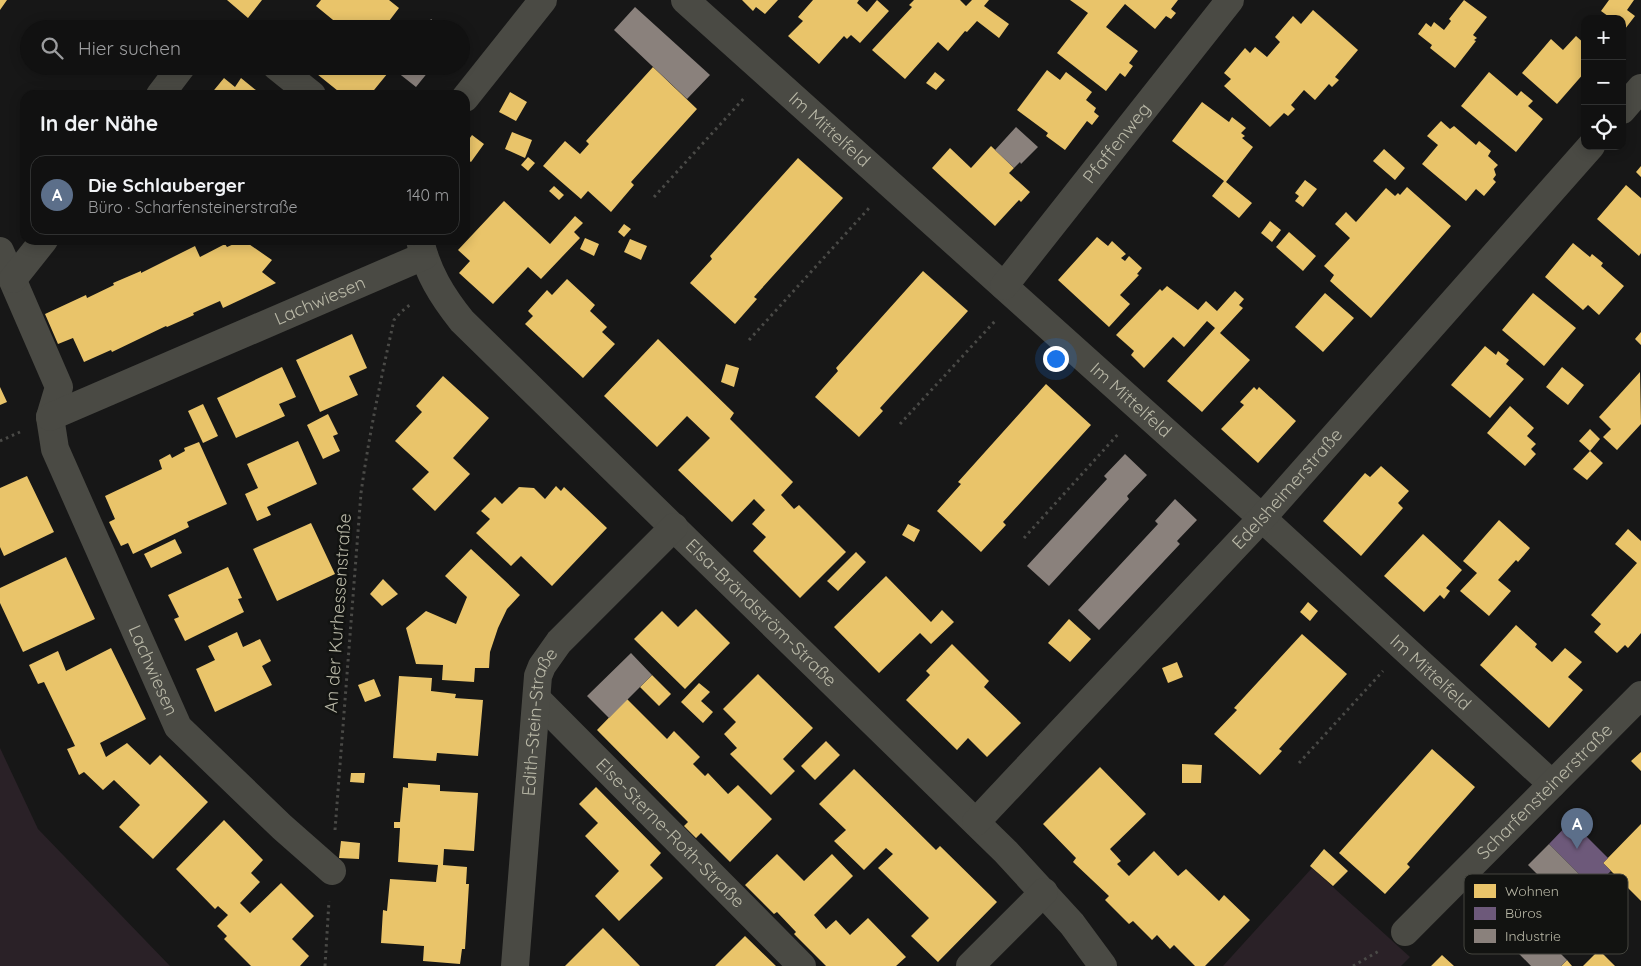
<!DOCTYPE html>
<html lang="de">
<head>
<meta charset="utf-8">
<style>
	body { margin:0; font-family:Quicksand,sans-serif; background:#1a1a1a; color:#f1f3f6 }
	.controls { position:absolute; right:15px; top:15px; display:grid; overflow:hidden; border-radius:10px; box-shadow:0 2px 12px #0003 }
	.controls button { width:45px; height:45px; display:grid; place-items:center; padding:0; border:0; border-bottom:1px solid #303131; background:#111; color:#f1f3f6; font:25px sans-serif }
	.you { position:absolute; left:1055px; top:358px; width:18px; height:18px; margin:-12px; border:4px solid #fff; border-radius:50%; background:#1a73e8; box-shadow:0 0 0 8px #1a73e833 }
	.badge { display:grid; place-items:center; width:32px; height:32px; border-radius:50%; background:#db2777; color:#fff; font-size:16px; font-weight:700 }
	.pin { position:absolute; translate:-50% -41px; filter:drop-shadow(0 1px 2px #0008) }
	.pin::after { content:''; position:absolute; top:26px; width:18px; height:15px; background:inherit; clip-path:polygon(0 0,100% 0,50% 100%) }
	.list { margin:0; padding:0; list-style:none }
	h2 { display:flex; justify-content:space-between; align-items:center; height:65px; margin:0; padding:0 20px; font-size:21px }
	h2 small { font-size:16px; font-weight:400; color:#9c9d9f }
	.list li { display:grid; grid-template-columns:32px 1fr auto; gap:15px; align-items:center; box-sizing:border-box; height:80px; margin:0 10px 10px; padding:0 10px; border:1px solid #303131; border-radius:15px }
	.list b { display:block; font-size:19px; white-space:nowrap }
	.list p { margin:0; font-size:16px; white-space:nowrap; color:#9c9d9f }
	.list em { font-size:16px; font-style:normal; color:#9c9d9f }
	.icon { flex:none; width:28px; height:28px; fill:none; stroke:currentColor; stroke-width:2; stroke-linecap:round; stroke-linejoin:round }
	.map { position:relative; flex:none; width:1641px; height:966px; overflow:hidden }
	.search { position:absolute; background:#111; box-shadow:0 2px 12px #0003; left:20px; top:20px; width:450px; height:55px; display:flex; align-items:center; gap:12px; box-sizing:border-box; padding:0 18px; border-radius:28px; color:#9c9d9f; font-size:19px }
	.panel { position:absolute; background:#111; box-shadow:0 2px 12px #0003; left:20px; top:90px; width:450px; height:155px; border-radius:15px }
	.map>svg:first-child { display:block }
</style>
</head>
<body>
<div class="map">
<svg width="1641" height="966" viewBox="0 0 1641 966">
	<rect width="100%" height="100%" fill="#171717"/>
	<!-- green -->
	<path fill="#2a2127" d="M0,748L38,829L170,966H0Z
		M1312,868L1410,957L1401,966H1223Z"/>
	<!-- homes -->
	<path fill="#e9c46a" d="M0,0H7L0,10Z
		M227,0H262L248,18Z
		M321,0H389L399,8L383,29H344L316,6Z
		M742,0H778L765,14L756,7L753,11Z
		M813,0H859L857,3L867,12L877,0L889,11L860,43L851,35L847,39L844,36L819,64L788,36L803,21L798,17Z
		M914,0H960L966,6L972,0H989L984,6L1009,24L999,38L977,21L967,32L965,31L948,51L938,42L905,79L872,50L912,7L909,5Z
		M1070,0H1178L1171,9L1176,13L1171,19L1166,16L1155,29L1125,4L1106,27L1138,51L1129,63L1133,66L1125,77L1120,73L1106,91L1057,53L1088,13Z
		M1464,0L1487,17L1473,35L1477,38L1474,40L1476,41L1455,68L1430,48L1432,45L1418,34L1426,23L1431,27L1434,22L1444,30L1451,21L1449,19Z
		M1609,0H1634L1627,10L1635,16L1625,29L1622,27V19H1612L1601,11Z
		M1313,10L1358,50L1335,77L1339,80L1332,87L1329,84L1315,100L1304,90L1291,105L1295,109L1288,116L1284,113L1270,127L1224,86L1231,79L1224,73L1245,48L1250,53L1255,47L1267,57L1280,42L1275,37L1293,16L1301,24Z
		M1576,36L1585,44V72L1557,104L1522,73L1551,39L1563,50Z
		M315,66H390L392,68L370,95H343L312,70Z
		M653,67L697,109L631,182L634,185L611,212L588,191L581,199L543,166L565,141L580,154L589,144L586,141Z
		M1047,70L1060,80L1066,72L1092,92L1086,100L1096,108L1094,112L1099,116L1092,125L1087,121L1065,150L1046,136L1048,133L1017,110Z
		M935,72L945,80L936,90L926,83Z
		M1489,72L1517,96L1521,91L1533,101L1528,106L1543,119L1516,152L1461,106Z
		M224,78L235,87L241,78L262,95H210Z
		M510,92L527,102L516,121L499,112Z
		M1202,102L1229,122L1232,117L1246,128L1241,133L1245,136L1242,138L1253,147L1226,182L1252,203L1239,218L1212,196L1224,181L1172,141Z
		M1441,121L1450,129L1454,126L1476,145L1479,141L1491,151L1488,156L1498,165L1494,169L1496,175L1493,179L1496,182L1484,196L1476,189L1466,201L1422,164L1438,145L1427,136Z
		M512,132L532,140L525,158L505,149Z
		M472,135L484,144L471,162L465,158V145Z
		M991,146L1014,168L1009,173L1030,192L1021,202L1019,200L995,226L932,168L950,148L971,168Z
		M1384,149L1405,168L1395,180L1373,161Z
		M528,157L535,163L528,171L521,165Z
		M798,158L843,198L754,297L757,299L735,324L690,283L712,259L710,256Z
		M1641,166V177L1636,172Z
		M1305,180L1317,189L1303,207L1295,201L1299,196L1295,193Z
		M1626,185L1641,198V253L1639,256L1597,219Z
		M554,186L564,195L559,200L549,191Z
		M1407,187L1451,226L1371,318L1330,281L1334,275L1324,266L1350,238L1335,224L1346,212L1356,222L1386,188L1395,196L1398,193L1400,195Z
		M504,201L550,244L575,216L583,223L574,232L580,238L541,279L528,267L493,304L459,273L470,261L458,250Z
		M1270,221L1281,230L1272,242L1261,233Z
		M624,224L631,229L624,237L618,232Z
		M1289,232L1316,256L1303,271L1276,247Z
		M1097,237L1108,246L1112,241L1126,254L1121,258L1125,261L1129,256L1142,268L1137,274L1139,275L1120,295L1130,304L1109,327L1058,280Z
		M585,238L599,244L594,256L580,249Z
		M630,239L647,246L641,260L624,252Z
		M243,240L272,260L262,272L276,283L223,308L220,301L193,313L194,315L167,327L166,326L112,352L111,350L84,362L73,338L58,344L45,314L86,295L87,298L114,285L113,283L141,271V273L195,246L200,257L225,244L227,247Z
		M1573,243L1590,257L1592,254L1603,263L1601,266L1624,286L1599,315L1588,305L1583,310L1545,277Z
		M923,271L968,311L880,408L883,411L859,437L815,397L838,371L836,368Z
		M567,279L595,305L590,311L607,327L602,332L615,344L583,378L525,324L533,316L528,311L547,290L552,295Z
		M1167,286L1198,310L1206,301L1217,311L1235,291L1244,299L1239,305L1243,308L1220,333L1250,360L1202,412L1167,381L1215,328L1207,321L1184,347L1173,337L1144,368L1131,355L1134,351L1116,335L1160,289L1162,291Z
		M1325,293L1354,318L1323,352L1295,327Z
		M1533,293L1576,328L1544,366L1502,330Z
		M1641,332V345L1635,339Z
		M352,334L367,368L349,376L358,395L320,412L296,360Z
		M658,339L734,413L730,419L793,482L781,495L794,509L799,505L846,552L800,598L753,551L766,537L752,524L765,510L754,499L732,522L678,470L710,438L687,416L657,447L604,396Z
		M1485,346L1496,355L1498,351L1509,360L1506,364L1524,379L1490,418L1451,385Z
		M726,364L739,368L734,387L721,382Z
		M282,367L296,397L279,404L285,416L236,438L217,398Z
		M1562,367L1584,385L1568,405L1546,387Z
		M1640,372L1641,424L1617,450L1603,437L1611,429L1599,417Z
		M443,376L489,418L453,458L470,474L435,511L412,489L429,472L395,441L422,412L416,406Z
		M1046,384L1091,425L1003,522L1006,525L981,552L937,511L961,484L958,482Z
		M0,387L7,402L0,405Z
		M1254,387L1257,390L1259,387L1296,421L1258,463L1221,429L1244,405L1240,402Z
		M203,404L218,436L203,443L188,411Z
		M1510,406L1534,428L1527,436L1536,444L1531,449L1536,454L1525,466L1487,433Z
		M328,414L338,434L333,436L340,451L323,459L307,425Z
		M1590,429L1600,439L1590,451L1579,441Z
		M298,441L317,484L267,507L271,515L257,521L245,494L258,488L247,464Z
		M199,442L227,504L187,522L189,527L133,554L128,543L121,546L109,522L115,519L105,496L162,469L159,460L170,454L172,458L185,451L184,448Z
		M1590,451L1603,463L1587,480L1573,469Z
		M1381,466L1409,491L1398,503L1403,508L1361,556L1323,521L1365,473L1370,477Z
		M27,476L54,532L4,556L0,547V488Z
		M556,486L561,491L564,487L607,528L552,586L521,556L511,566L476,533L490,519L481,511L495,497L502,504L519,487L534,488L545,499Z
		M1499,520L1530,548L1518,562L1516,560L1498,580L1511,591L1489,616L1460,591L1477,573L1463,561Z
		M311,523L335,574L277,601L253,549Z
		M908,524L920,530L914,542L902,535Z
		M1628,529L1641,541V633L1628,648L1625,645L1617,653L1594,632L1601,624L1591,615L1637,563L1615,544Z
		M1423,534L1462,570L1446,588L1450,591L1444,599L1440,595L1424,612L1384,576Z
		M175,539L182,553L151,568L144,554Z
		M471,549L520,595L507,609L498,628L490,652L489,668H475L474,682L442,680L443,665L416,664L406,628L426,611L456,624L467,597L445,576Z
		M856,552L866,562L838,591L827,581Z
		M66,557L95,619L23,652L0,603V588Z
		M228,567L242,598L238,599L244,612L185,641L174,619L179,617L168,595Z
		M886,576L931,622L942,610L954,622L931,644L920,633L879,673L834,627Z
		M383,579L398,594L382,606L370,594Z
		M1308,602L1318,611L1310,621L1300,612Z
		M696,609L730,643L685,689L634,639L662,611L678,627Z
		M1069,619L1091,639L1070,662L1048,643Z
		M1516,625L1537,644L1535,647L1552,662L1565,648L1582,662L1568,677L1583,690L1549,728L1480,665Z
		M237,632L243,647L260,639L271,661L262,666L272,685L215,712L196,669L215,660L208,646Z
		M1302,634L1347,674L1279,749L1282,751L1260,775L1214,734L1237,710L1234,708Z
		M952,644L989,681L984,687L1021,723L987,757L968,738L957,750L906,700L930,675L926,671Z
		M111,648L146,719L100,743L106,757L127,743L150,765L160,755L208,802L153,859L119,827L140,805L114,780L103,790L84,772L79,775L67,749L75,746L44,682L38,684L29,665L58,651L66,671Z
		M1177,662L1183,677L1168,683L1162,668Z
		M758,674L813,728L783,759L795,771L771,795L730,754L737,748L724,734L736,722L723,709Z
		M652,675L671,694L659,706L640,687Z
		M399,676L432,678L431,691L456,694L455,698L483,700L478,756L437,753L436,761L393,758Z
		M374,679L381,696L365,702L358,685Z
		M699,683L710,692L701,701L713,712L703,723L681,702Z
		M627,699L667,739L674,731L700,757L693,764L705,776L708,773L728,794L738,785L772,819L730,862L701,833L696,838L684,826L688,822L597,730Z
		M826,741L840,755L815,780L801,766Z
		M1432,749L1475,787L1407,864L1410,867L1385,894L1339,853Z
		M1641,752V771L1631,761Z
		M1182,764L1202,765L1201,783H1182Z
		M1100,767L1146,814L1110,849L1121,861L1117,864L1129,876L1154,851L1178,876L1186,869L1219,901L1224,895L1250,920L1205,966H1195L1174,945L1170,949L1157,935L1152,940L1133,921L1129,924L1105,900L1109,896L1073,862L1076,858L1043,824Z
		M854,769L936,850L940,846L997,902L938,962L911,936L929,918L878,868L893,854L886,848L864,870L834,841L846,830L819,804Z
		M351,773H365L364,783L350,782Z
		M408,783L440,785V791L478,793L474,851L444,849L443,865L467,867L466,884H469L465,949H462L460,964L423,961L424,946L381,943L383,910L387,911L390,879L436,882L438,865L398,862L400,828H394V822H400L403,787L408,788Z
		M596,787L661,853L650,865L663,878L619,921L595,896L619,871L585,836L598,823L579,804Z
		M224,820L263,860L251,873L260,882L240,903L250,913L281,883L314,916L292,939L309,956L300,966H251L224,939L227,936L217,926L228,915L218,906L215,909L176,869Z
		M1641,824V901L1603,863Z
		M341,841L360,843L359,859L339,858Z
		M1324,849L1348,871L1333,886L1310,866Z
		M777,854L804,881L832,854L853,876L814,915L826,929L836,920L850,935L868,918L906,957L896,966H826L794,934L796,932L777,912L774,914L745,885Z
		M603,928L640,966H565Z
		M745,936L776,966H715Z
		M1599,950L1615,966H1583Z
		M1442,955L1454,966H1431Z
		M1567,960L1572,966H1561Z"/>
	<!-- offices -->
	<path fill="#6d597a" d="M1571,821L1608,858L1603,863L1611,871L1593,888L1549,844Z"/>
	<!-- industry -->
	<path fill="#8a817c" d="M635,7L710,75L687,99L614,30Z
		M431,19L443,29H424Z
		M394,66H433L416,87L392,68Z
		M1016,127L1038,147L1021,164L1020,162L1014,168L995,150Z
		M1125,454L1147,475L1127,496L1129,499L1049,586L1027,566L1107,479L1104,476Z
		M1175,499L1197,520L1177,541L1180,544L1099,630L1078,610L1158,524L1155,521Z
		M631,653L652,675L609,718L587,696Z
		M1549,844L1614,909L1593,930L1528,865Z
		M1502,895L1567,960L1561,966H1531L1481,915Z"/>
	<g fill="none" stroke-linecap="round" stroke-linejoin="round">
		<!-- path -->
		<path stroke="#4a4a47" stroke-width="3" stroke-dasharray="2.5 4" stroke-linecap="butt" d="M654,197L746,96
			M749,340L870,207
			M900,424L996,320
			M0,441L20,432
			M1024,538L1120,432
			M1299,763L1383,671
			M335,830L361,493C369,435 381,378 394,320L401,312L412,303
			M325,966L329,901
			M1353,966L1379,951"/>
		<!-- minor -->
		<g stroke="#4a4a44" stroke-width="28">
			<path id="s1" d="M685,0L1262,518L1552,784"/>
			<path d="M276,66L312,95"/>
			<path d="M160,95L182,66"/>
			<path d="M465,98L543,0"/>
			<path d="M1622,110L1641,88"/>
			<path id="s2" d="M420,240C427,272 442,296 462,321L1006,852L1072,924L1103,966"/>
			<path id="s3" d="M0,251L59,387L50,417L55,449L178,727L282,827L332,871"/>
			<path d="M13,279L44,240"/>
			<path id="s4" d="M1004,286L1230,0"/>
			<path id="s5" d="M50,417L424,256"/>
			<path id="s6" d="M537,699L802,966"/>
			<path id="s7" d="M976,822L1262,518L1591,146"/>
			<path id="s8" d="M1405,932L1641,695"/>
			<path id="s9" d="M515,966L538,676L542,666L559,642L674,527"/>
			<path d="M970,966L1044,892"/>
		</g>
	</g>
	<g text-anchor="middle" stroke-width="5" stroke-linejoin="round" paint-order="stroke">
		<!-- street labels -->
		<g font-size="18" fill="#b9b8a7" stroke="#121311">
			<text dy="6" stroke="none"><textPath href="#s1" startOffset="194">Im Mittelfeld</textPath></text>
			<text dy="6" stroke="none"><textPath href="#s4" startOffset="182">Pfaffenweg</textPath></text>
			<text dy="6" stroke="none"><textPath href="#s5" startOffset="294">Lachwiesen</textPath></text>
			<text dy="6" stroke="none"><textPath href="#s1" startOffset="599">Im Mittelfeld</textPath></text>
			<text dy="6" stroke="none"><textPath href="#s7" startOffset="456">Edelsheimerstraße</textPath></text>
			<text dy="6" stroke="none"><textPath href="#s2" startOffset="510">Elsa-Brändström-Straße</textPath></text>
			<text transform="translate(338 613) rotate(-86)" y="6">An der Kurhessenstraße</text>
			<text dy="6" stroke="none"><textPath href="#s3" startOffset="454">Lachwiesen</textPath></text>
			<text dy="6" stroke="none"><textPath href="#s1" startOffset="1004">Im Mittelfeld</textPath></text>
			<text dy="6" stroke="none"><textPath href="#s9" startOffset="246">Edith-Stein-Straße</textPath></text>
			<text dy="6" stroke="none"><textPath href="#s8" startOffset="198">Scharfensteinerstraße</textPath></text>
			<text dy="6" stroke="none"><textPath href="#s6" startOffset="189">Else-Sterne-Roth-Straße</textPath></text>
		</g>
	</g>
	<!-- legend -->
	<rect x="1464" y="874" width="164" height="80" rx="8" fill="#121311" stroke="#44453e" stroke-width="1"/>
	<rect x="1474" y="884" width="22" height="14" fill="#e9c46a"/>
	<rect x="1474" y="907" width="22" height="13" fill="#6d597a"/>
	<rect x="1474" y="929" width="22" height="14" fill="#8a817c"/>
	<g font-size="14" fill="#b9b8a7">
		<text x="1505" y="896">Wohnen</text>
		<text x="1505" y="918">Büros</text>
		<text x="1505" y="941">Industrie</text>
	</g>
</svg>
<div class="controls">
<button>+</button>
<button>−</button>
<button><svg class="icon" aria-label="locate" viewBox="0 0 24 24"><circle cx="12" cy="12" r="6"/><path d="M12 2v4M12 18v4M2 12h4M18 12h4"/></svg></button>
</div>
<div class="you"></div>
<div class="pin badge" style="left:1577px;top:849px;background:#5c6f8a">A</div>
<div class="search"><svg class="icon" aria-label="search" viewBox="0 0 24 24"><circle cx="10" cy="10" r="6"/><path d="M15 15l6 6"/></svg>Hier suchen</div>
<section class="panel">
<h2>In der Nähe<small></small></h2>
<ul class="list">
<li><span class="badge" style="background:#5c6f8a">A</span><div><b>Die Schlauberger</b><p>Büro · Scharfensteinerstraße</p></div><em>140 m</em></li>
</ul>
</section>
</div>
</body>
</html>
